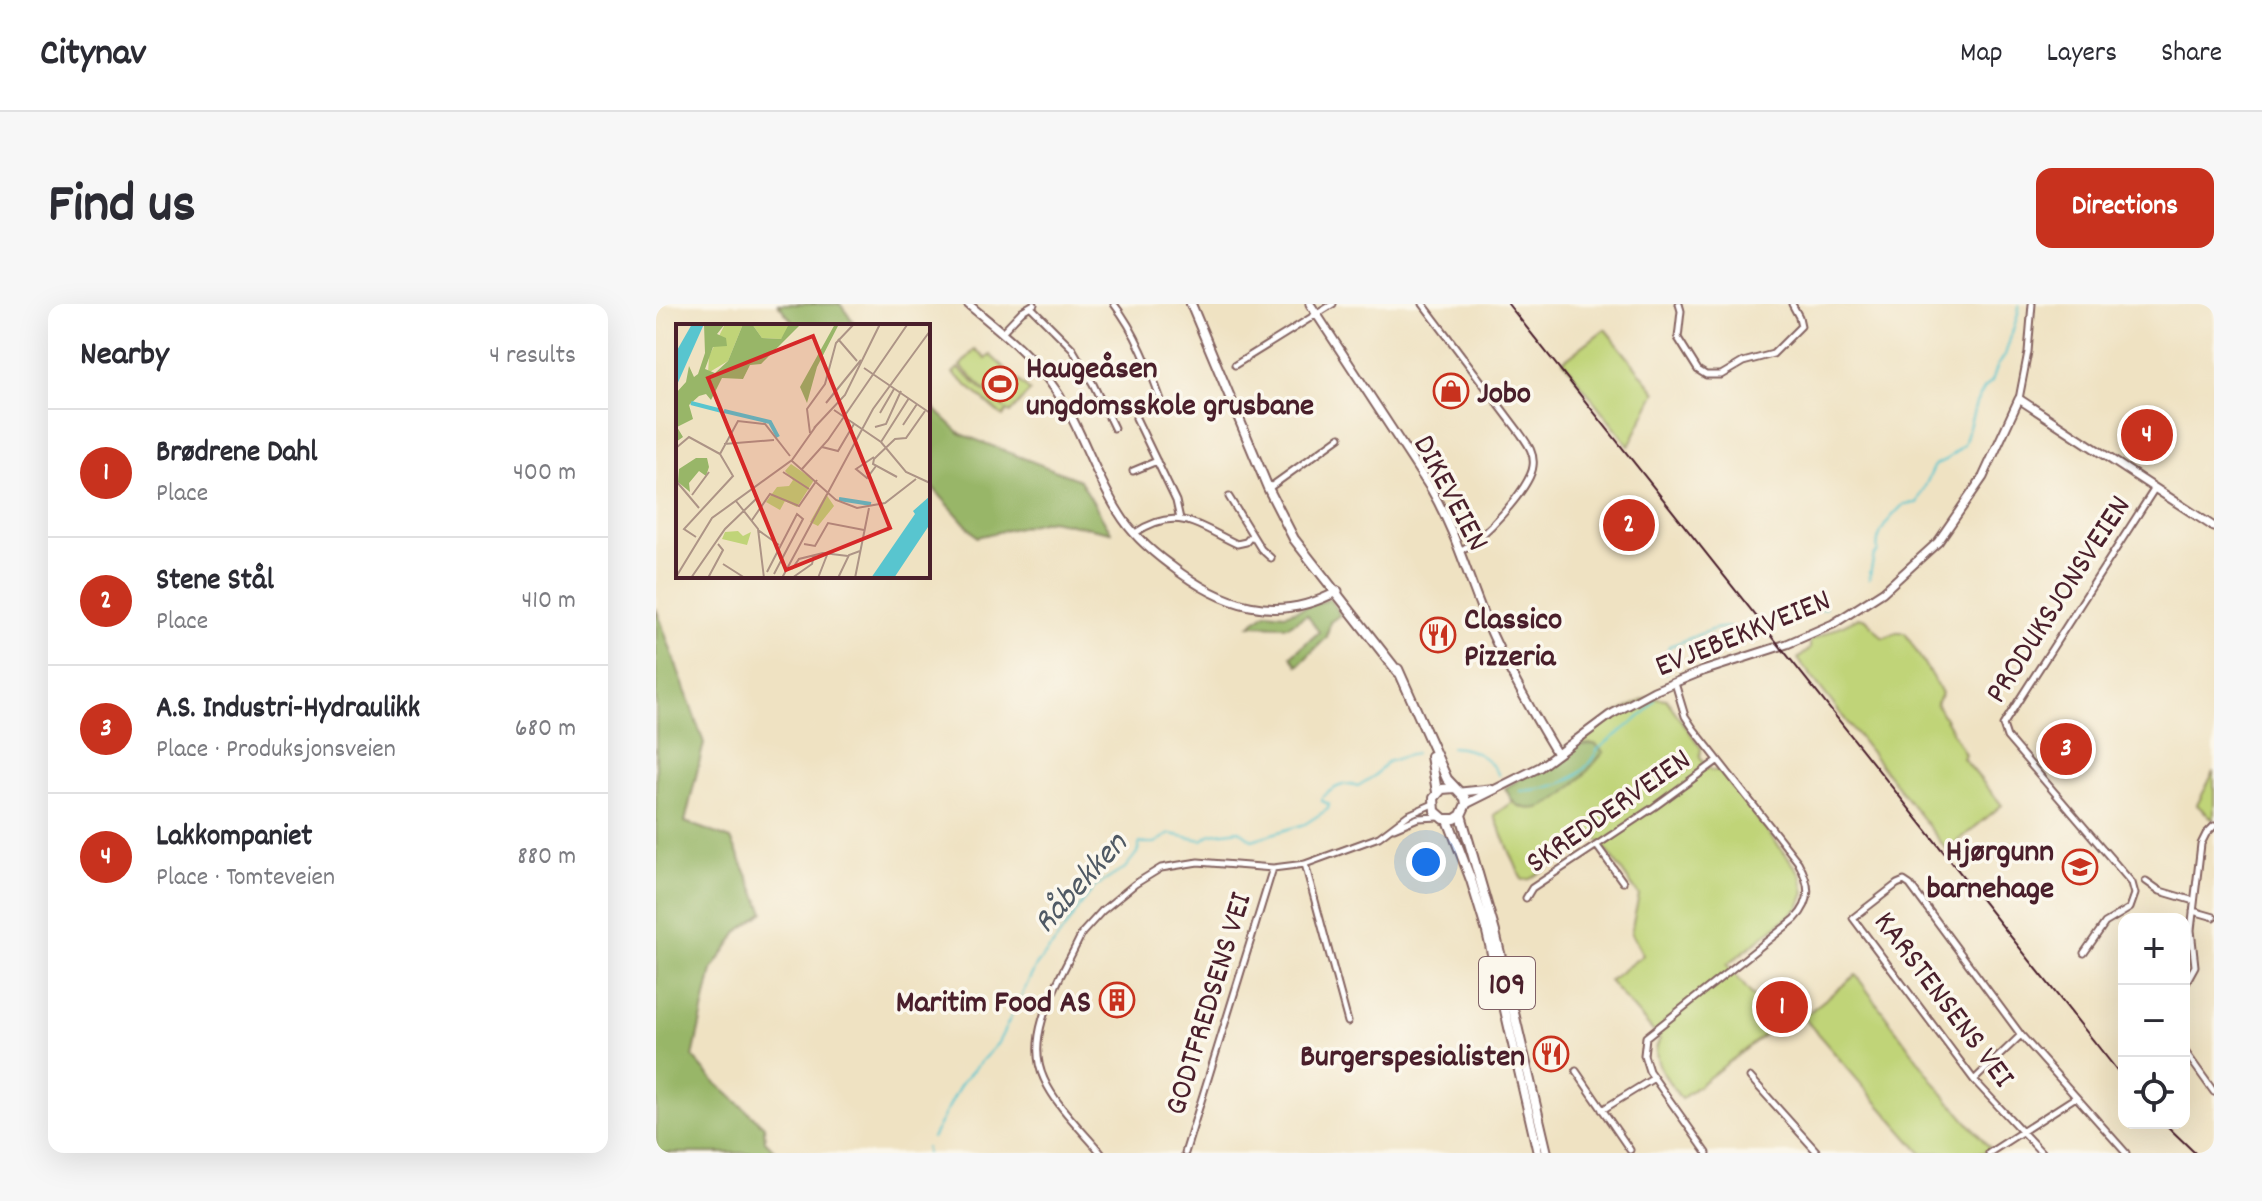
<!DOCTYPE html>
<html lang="en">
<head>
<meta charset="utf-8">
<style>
	body { margin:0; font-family:Dekko,sans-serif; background:#f7f7f7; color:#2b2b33 }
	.controls { position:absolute; right:24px; bottom:24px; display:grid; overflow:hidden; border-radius:16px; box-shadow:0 8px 32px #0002 }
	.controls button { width:72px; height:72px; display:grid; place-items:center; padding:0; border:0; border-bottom:2px solid #e1e1e2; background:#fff; color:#2b2b33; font:40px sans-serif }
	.you { position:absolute; left:770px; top:558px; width:28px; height:28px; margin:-20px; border:6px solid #fff; border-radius:50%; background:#1a73e8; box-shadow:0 0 0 12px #1a73e833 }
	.badge { display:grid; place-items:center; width:52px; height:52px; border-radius:50%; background:#c8321e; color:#fff; font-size:26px; font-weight:700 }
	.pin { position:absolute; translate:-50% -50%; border:4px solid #fff; box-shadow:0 2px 8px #0006 }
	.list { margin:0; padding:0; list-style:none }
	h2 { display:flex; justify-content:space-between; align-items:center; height:104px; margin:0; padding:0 32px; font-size:34px }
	h2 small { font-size:26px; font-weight:400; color:#7c7c81 }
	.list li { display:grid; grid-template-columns:52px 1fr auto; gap:24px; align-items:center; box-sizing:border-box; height:128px; padding:0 32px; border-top:2px solid #e1e1e2 }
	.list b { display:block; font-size:30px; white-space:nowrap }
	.list p { margin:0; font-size:26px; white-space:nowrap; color:#7c7c81 }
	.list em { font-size:26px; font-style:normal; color:#7c7c81 }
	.icon { flex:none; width:44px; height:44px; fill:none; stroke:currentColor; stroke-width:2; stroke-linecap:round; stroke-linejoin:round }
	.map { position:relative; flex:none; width:1558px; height:849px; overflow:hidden; border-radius:16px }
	header { display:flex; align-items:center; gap:48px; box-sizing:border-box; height:112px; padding:0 40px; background:#fff; border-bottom:2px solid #e1e1e2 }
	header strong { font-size:38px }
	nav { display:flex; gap:44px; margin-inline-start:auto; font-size:28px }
	.intro { display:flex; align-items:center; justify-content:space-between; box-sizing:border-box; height:192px; padding:0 48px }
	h1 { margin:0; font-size:56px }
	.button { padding:20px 36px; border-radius:16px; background:#c8321e; color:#fff; font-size:28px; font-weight:700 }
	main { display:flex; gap:48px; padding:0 48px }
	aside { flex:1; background:#fff; border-radius:16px; box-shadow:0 8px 32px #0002 }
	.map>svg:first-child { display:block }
</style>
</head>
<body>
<header>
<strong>Citynav</strong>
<nav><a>Map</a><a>Layers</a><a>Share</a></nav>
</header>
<div class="intro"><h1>Find us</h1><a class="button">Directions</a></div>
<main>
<aside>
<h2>Nearby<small>4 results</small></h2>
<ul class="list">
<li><span class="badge">1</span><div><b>Brødrene Dahl</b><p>Place</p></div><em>400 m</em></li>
<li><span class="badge">2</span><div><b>Stene Stål</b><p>Place</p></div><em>410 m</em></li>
<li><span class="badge">3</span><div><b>A.S. Industri-Hydraulikk</b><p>Place · Produksjonsveien</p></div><em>680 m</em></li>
<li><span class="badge">4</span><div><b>Lakkompaniet</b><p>Place · Tomteveien</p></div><em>880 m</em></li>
</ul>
</aside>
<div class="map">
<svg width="1558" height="849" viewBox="0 0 1558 849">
	<rect width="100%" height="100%" fill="#fbf7ec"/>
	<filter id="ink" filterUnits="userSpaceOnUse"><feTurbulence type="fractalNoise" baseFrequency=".0125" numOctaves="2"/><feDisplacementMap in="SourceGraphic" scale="16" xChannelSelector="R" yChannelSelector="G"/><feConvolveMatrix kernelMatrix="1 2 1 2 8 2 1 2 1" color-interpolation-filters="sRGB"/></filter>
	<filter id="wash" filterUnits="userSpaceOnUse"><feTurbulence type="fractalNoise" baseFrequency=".006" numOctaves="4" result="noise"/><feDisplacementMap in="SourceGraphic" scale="32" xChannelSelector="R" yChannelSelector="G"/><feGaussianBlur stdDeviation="1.8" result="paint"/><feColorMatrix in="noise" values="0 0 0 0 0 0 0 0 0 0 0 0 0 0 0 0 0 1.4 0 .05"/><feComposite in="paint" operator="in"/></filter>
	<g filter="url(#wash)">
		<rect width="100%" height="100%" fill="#efe2c2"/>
		<!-- green -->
		<path fill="#c0d478" stroke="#857a52" stroke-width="2" d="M949,25L1000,88L973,142L907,57Z
			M319,45L330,55L334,51L374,87L354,109L351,107L347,113L297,69L302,64L349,105L304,62Z
			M1203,313L1210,315L1227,334L1239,329H1249L1286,389L1280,399L1309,450L1307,454L1346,501L1291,546L1142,355L1154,345V337Z
			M993,393L1010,395L1045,444L1044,454L1055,466L1063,467L1145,570L1149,589L1143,604L1071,661L1121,721L1025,795C1014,778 991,755 1004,735L953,677L987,651L975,628L983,591C969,573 953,545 938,532L874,575L866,576L838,511L856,498L868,504L937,460L947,448L939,440L922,441L957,411Z
			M1558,467V516L1541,501Z
			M1200,671L1284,786L1334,844L1327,849H1265L1147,713Z"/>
		<!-- forest -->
		<path fill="#98b668" stroke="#716a4a" stroke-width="2" d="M122,0H184L200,22H140Z
			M272,99L305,130L424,176L455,228L394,216L321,233L272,178Z
			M674,295L684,311L674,318L671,333L642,362L635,352L663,328L651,311L632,322L594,321L611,308L629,310Z
			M0,304L48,439L29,518L75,535L108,608L83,627L56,666L37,753L59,778L108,822L109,837L121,849H0Z
			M939,440L948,448C930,468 891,521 860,500C854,496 853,490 849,484L922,441Z"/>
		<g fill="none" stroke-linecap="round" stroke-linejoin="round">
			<!-- stream -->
			<path stroke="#58c5cf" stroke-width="2" d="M1213,275L1218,251L1222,248C1218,229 1235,213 1248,200L1261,199L1279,161L1290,156L1308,141L1320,99L1329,83L1336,77L1341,63L1349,51L1362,10L1363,0
				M1119,319L1144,305L1158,307L1170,304
				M1010,369L1009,356L1013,342C1044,334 1061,313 1095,330
				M795,443C817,444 832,452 843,471
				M864,487C897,485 926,478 942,445L988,410L999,396
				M276,834L306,778L342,739L381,660L398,640L429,595L438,584L469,564L481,549L484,539H499L514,530L546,536L555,530L583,526L596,536L649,520L672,505L673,500L666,497V493C677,484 688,477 702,482L718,472L731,458L759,449
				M270,849V844"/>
		</g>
	</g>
	<g filter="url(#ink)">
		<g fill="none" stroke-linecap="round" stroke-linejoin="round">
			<!-- minor casing -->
			<g stroke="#846360" stroke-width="9">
				<path id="minor" d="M458,0C480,28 493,63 505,96
					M767,0L864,129C871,139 879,149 877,162C875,183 825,238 805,246
					M1023,0L1025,7L1022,34L1042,66L1050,71H1065L1087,58L1117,50L1145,22L1143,13L1136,0
					M375,3L416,44L437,80L458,124
					M346,28L366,7L378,0
					M579,61L677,0
					M1363,95L1372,48L1376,0
					M480,114L520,197L524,215
					M477,167L501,157
					M613,184L684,133
					M573,193L605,245L615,254
					M479,229C520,201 541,221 581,240L590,238L596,231
					M1019,379L1029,412L1037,424L1142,558C1154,580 1157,596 1139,615L990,733L988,751L993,767L1051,849
					M738,524L762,514L784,513
					M941,542L967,578
					M649,560L692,718
					M1490,577L1504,587L1538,597
					M870,594L876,584L998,503L1061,457
					M1537,607L1558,613
					M1428,649L1449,619L1474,604L1479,590L1476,579L1351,433L1347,421L1499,184
					M1528,682L1539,662L1535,626L1545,540L1550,530L1558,522
					M1528,746L1558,788
					M920,767L974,846
					M1094,773L1162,849
					M1318,776L1365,731
					M946,806L998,774
					M445,849C426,826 400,802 388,775C366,729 407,671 426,629L446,607L479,580L505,564L542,558L617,564L649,560L723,533L752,511L777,500
					M529,849L617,564
					M1333,849L1420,793
					M1386,849L1318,776L1197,614L1241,580L1248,577L1254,581L1365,731L1470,849"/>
			</g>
			<!-- tertiary casing -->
			<g stroke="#846360" stroke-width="11">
				<path id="tertiary" d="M312,0C343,26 376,51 399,85C425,123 438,170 463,209C475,229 495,247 514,261C566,302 620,321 682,287
					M654,0L775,185C798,225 810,267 827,309C847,358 874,405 901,450
					M805,488L834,485
					M810,500L884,463L954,411L998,387L1047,367L1131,340L1177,320L1227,288L1282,238L1327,173L1363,95L1558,223"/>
			</g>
			<!-- primary casing -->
			<g stroke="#846360" stroke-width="12">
				<path id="primary" d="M535,0L612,184L638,235L742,368
					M742,365L791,475L809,494L810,500L805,511L799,515H788L779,507L778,494L786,485L799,484
					M775,452L781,488
					M805,511L839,628L891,849
					M792,516L815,576L831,628L882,849"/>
			</g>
			<!-- minor -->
			<use href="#minor" stroke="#fff" stroke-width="5"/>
			<!-- tertiary -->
			<use href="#tertiary" stroke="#fff" stroke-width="7"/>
			<!-- primary -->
			<use href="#primary" stroke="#fff" stroke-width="8"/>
			<!-- rail -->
			<path stroke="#4a1f2b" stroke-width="2" d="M852,0L1468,775
				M1508,819L1539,849"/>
		</g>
	</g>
	<!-- icons -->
	<defs>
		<g id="stadium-ring" transform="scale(1.8)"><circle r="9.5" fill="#fbf7ec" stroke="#c8321e" stroke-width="1.5"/><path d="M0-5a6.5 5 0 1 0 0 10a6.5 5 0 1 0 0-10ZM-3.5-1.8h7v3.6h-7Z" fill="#c8321e"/></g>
		<g id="shop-ring" transform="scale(1.8)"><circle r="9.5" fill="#fbf7ec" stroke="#c8321e" stroke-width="1.5"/><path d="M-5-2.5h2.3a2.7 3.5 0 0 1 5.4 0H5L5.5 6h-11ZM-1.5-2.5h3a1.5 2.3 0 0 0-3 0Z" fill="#c8321e"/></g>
		<g id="restaurant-ring" transform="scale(1.8)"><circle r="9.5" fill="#fbf7ec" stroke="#c8321e" stroke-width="1.5"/><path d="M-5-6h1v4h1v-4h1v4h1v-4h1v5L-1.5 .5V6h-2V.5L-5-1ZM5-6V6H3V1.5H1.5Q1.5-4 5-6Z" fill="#c8321e"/></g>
		<g id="school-ring" transform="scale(1.8)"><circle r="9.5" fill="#fbf7ec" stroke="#c8321e" stroke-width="1.5"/><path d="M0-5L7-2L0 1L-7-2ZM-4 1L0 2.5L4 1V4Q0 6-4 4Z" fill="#c8321e"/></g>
		<g id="building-ring" transform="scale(1.8)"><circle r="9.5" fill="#fbf7ec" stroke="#c8321e" stroke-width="1.5"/><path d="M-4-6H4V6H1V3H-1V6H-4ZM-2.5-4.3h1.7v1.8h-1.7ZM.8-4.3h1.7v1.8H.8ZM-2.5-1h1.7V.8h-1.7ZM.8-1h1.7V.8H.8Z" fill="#c8321e"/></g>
	</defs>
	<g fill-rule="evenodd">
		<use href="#stadium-ring" x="344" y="80"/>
		<use href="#shop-ring" x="795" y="87"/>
		<use href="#restaurant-ring" x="782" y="331"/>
		<use href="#school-ring" x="1424" y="563"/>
		<use href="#building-ring" x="461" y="696"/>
		<use href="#restaurant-ring" x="895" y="750"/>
	</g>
	<g text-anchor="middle" stroke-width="7" stroke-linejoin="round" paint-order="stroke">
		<!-- shield labels -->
		<rect fill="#fbf7ec" stroke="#7f6065" stroke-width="2" x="823" y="653" width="56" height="52" rx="6"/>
		<g font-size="30" font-weight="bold" fill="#4a1f2b">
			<text x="851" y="689">109</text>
		</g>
		<!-- poi labels -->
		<g font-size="32" font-weight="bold" fill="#4a1f2b" stroke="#fbf7ec" text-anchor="start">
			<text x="370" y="73">Haugeåsen<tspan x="370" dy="37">ungdomsskole grusbane</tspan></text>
			<text x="821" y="98">Jobo</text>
			<text x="808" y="324">Classico<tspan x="808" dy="37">Pizzeria</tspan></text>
			<text x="1398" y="556" text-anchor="end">Hjørgunn<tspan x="1398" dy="37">barnehage</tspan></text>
			<text x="435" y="707" text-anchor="end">Maritim Food AS</text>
			<text x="869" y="761" text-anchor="end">Burgerspesialisten</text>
		</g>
		<!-- street labels -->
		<g font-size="32" fill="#4a1f2b" stroke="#fbf7ec">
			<text transform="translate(797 188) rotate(62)" y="11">DIKEVEIEN</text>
			<text transform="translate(1400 294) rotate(-57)" y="11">PRODUKSJONSVEIEN</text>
			<text transform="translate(1086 327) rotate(-22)" y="11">EVJEBEKKVEIEN</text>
			<text transform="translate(951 505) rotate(-35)" y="11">SKREDDERVEIEN</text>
			<text transform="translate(1290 694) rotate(53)" y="11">KARSTENSENS VEI</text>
			<text transform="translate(550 699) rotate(-73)" y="11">GODTFREDSENS VEI</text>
		</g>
		<!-- water labels -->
		<g font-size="34" font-style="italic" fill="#4f5964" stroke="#fbf7ec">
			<text transform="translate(422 577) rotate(-48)" y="12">Råbekken</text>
		</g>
	</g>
	<!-- overview -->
	<g transform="translate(20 20)">
		<rect width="254" height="254" fill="#efe2c2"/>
		<path d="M49,0H67L52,37L32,49L33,32ZM76,0H113V4L105,15L86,14ZM115,140L138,156L121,183L109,177L104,186L90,178L101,163L113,162L117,156L109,147ZM150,170L158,182L142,202L134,198ZM62,207L67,212L75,208L71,221L46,215L49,208Z" fill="#c0d478"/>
		<path d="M28,0H49L41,10L50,14L51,22L37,23L29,45L39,49L52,37L67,0H76L86,14L105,15L113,0H125L85,40L74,41L67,55L46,54L35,76L30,70L23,72L13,81L17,95L1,103L7,113L0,118V69L10,58L13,42L18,53L22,50L29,29ZM159,0H163L141,43L131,79L124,63ZM20,134H31L33,143L30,152L23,147L13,159L14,168L2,158L3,145Z" fill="#98b668"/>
		<path d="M16,0H28L0,63V28ZM254,172V200L218,254H195L239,190L237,187Z" fill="#58c5cf"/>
		<path fill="none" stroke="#58c5cf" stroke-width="4" d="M15,79L46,87M48,87L94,98L102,113M163,175L195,180"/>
		<path fill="none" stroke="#ad9486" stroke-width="2" d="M162,15L181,37M188,44L254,89M150,79L185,36M158,86L205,118L230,148L254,159M204,89L218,65M227,101L241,80M199,103L210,100L225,67M138,104L169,71L204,0M134,109L131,85L149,60L160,19L178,0M205,118L233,74M48,120L98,116M146,123L162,127L178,100M0,124L13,113L44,130M198,133L180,145L191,154L200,142M116,137L160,176L181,184L209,179L240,155M0,139L1,158L23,184M126,145L152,116L231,1M107,148L133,165M221,153L197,140L198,135L219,115L230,114L249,87M16,171L33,148M60,177L82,205L88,254M76,196L94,170L123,182L141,156M82,206L103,221M20,213L8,205L57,152L44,130L62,97L89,100L114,132M128,220L139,222L152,199L188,206M47,240L69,254M116,245L123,235L147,229L172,232M91,248L121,190L127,195L98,250M0,253L36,194L116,136L140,102M15,254L49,205L80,175M32,254L47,226L42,220M106,254L197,85L254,7M116,254L136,240L138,232M142,254L151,231M162,254L173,231L184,227M179,254L193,184"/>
		<path fill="#d62828" fill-opacity="0.15" stroke="#d62828" stroke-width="4" d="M137,12L214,204L110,246L32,54Z"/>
		<rect width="254" height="254" fill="none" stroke="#4a1f2b" stroke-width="4"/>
	</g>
</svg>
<div class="controls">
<button>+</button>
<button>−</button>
<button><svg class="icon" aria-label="locate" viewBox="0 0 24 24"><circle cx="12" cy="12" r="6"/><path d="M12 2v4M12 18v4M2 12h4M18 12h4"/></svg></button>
</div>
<div class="you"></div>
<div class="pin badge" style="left:1126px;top:703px">1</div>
<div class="pin badge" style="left:973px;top:221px">2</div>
<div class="pin badge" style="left:1410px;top:445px">3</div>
<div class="pin badge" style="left:1491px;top:131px">4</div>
</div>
</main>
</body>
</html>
